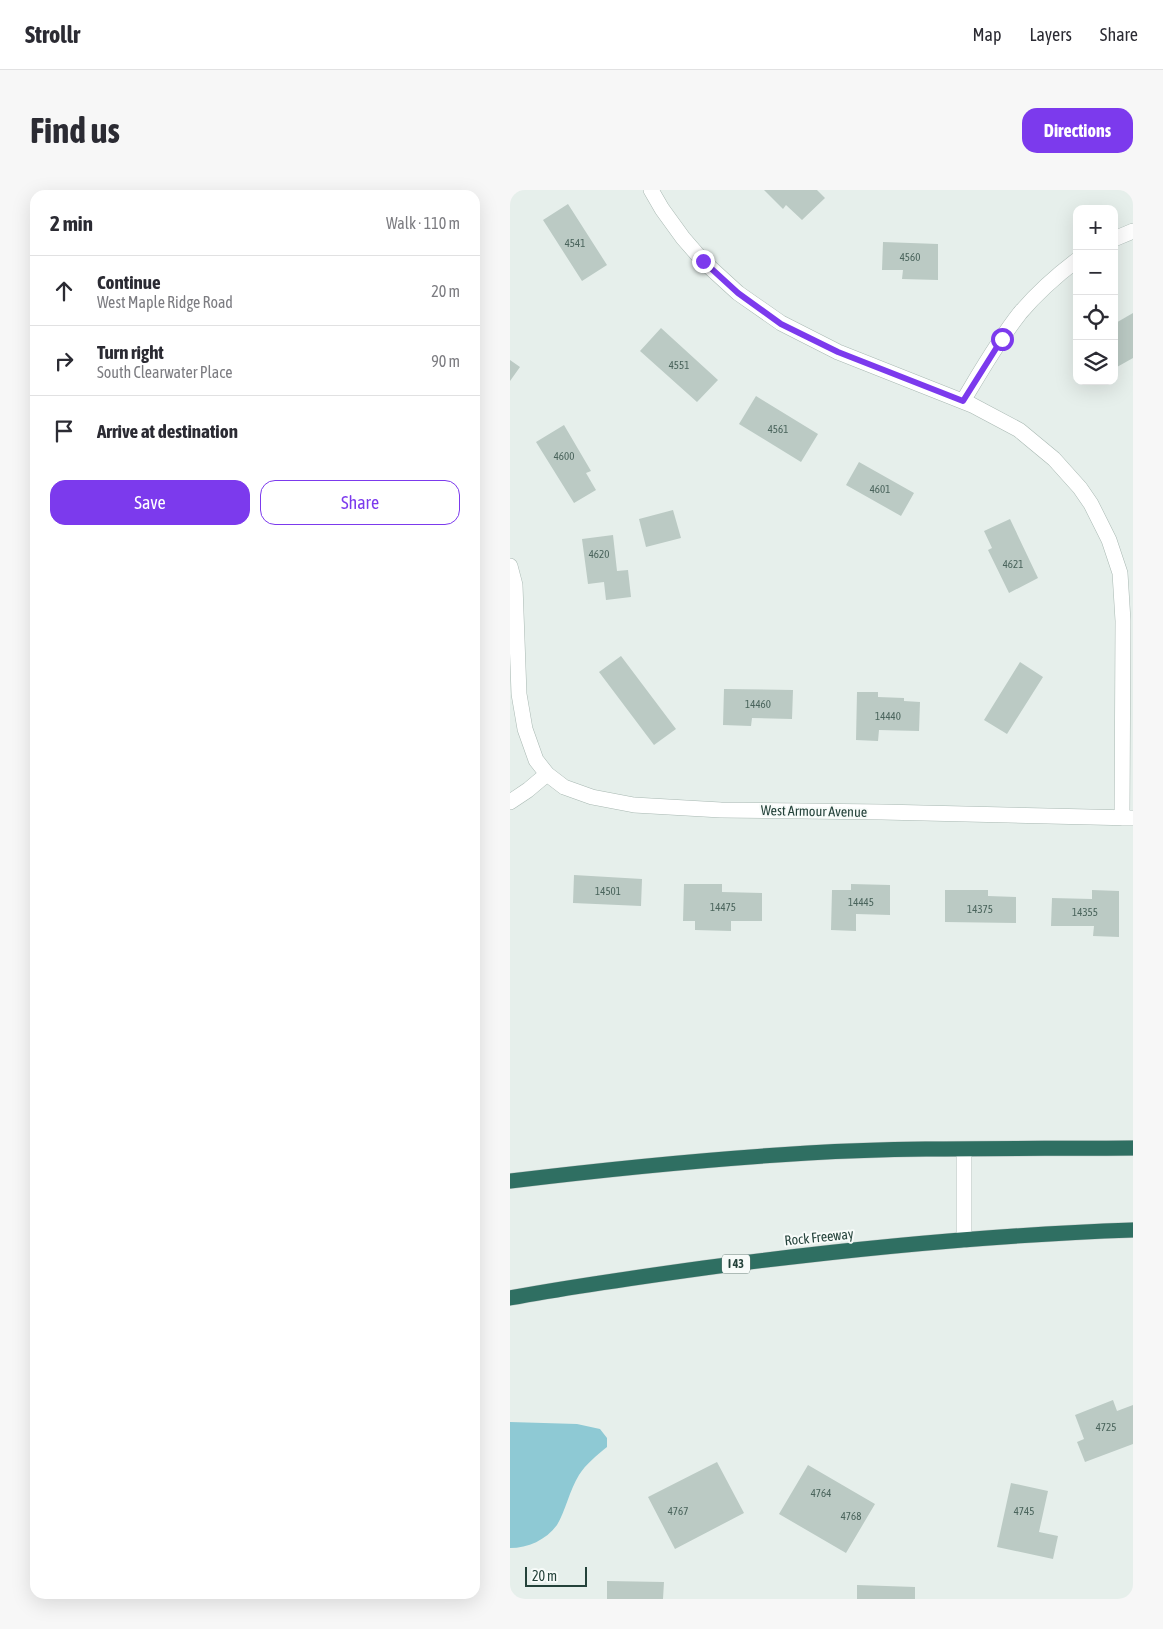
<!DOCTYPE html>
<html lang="en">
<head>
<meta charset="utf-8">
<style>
	body { margin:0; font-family:"Asap Condensed",sans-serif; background:#f7f7f7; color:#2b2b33 }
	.controls { position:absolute; right:15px; top:15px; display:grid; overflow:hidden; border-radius:10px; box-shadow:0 5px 20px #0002 }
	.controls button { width:45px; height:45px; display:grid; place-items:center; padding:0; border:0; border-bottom:1px solid #e1e1e2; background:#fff; color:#2b2b33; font:25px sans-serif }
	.scale { position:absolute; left:15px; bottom:12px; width:62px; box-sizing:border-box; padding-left:5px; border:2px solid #24423a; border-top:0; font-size:14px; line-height:18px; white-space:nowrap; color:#24423a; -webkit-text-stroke:4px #f7fbf9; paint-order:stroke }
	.stop { position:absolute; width:15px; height:15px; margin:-11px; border:4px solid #7c3aed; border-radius:50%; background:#fff }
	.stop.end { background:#7c3aed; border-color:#fff; box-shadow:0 1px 5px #0008 }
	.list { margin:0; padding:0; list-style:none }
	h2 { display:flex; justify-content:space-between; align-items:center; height:65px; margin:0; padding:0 20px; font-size:21px }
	h2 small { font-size:16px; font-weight:400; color:#7c7c81 }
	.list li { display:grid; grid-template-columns:32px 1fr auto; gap:15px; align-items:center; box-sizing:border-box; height:70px; padding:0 20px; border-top:1px solid #e1e1e2 }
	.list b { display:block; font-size:19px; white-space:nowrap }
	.list p { margin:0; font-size:16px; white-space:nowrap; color:#7c7c81 }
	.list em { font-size:16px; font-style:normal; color:#7c7c81 }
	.actions { display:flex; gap:10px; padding:15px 20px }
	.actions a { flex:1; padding:11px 0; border:1px solid #7c3aed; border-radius:15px; text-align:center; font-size:18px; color:#7c3aed }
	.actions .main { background:#7c3aed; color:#fff }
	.icon { flex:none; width:28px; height:28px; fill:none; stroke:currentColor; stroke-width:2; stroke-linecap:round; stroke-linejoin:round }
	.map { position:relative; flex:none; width:623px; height:1409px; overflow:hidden; border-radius:15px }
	header { display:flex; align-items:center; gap:30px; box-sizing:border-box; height:70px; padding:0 25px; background:#fff; border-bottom:1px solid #e1e1e2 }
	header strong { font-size:24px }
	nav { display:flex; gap:28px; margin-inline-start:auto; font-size:18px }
	.intro { display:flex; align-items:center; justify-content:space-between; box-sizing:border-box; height:120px; padding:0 30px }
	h1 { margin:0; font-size:35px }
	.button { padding:12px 22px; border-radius:15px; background:#7c3aed; color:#fff; font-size:18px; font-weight:700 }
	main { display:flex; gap:30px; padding:0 30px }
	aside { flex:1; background:#fff; border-radius:15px; box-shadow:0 5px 20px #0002 }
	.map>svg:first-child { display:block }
</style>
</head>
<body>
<header>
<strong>Strollr</strong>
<nav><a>Map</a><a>Layers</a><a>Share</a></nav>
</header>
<div class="intro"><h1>Find us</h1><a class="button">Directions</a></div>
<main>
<aside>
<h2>2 min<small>Walk · 110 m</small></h2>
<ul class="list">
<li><svg class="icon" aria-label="ahead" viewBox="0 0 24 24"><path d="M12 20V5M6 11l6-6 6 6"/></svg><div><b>Continue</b><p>West Maple Ridge Road</p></div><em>20 m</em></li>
<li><svg class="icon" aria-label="right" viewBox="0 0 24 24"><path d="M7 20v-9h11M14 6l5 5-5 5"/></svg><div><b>Turn right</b><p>South Clearwater Place</p></div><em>90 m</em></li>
<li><svg class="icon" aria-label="arrive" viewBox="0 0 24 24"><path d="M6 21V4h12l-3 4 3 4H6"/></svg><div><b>Arrive at destination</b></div></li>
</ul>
<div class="actions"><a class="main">Save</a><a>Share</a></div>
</aside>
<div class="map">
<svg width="623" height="1409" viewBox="0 0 623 1409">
	<rect width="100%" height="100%" fill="#e6efeb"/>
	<!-- water -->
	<path fill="#8ec9d4" d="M0,1232L67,1234L90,1239L97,1248V1257C87,1265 76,1274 69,1285C60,1299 55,1322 47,1335C36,1350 18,1358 0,1358Z"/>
	<!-- building -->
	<path fill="#bbcac4" d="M254,0H307L315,8L292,30L276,15L273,19Z
		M58,14L97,75L72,91L33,30Z
		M373,52L428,54V90L392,89L393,80H372Z
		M623,123V168L607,177L604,173V134Z
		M151,138L208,190L187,212L130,161Z
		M0,170L10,177L0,191Z
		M246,206L308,244L291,272L229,234Z
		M54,235L81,281L76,283L86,300L64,313L26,252Z
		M349,272L404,303L391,326L336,295Z
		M163,320L171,348L136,357L129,329Z
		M500,329L528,388L499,403L478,360L482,358L474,341Z
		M103,345L107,381L118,380L121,407L96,410L94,392L78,394L72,349Z
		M111,466L166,539L144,555L89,482Z
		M510,472L533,487L497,544L474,530Z
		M214,499L283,500L282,529L242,528L241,536L213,535Z
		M347,502H368V507L394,508V511L410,512L409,541L369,540L368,551L346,550Z
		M64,685L132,689L131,716L63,713Z
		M174,694H212V702L252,703V731H221V741L185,740V731H173Z
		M341,694L380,695V725L346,724V741L321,740L322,700H341Z
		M435,700H478V706L506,707V733L435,732Z
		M582,700L609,701V747L583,746L584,736H541L542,708L582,709Z
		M603,1210L607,1221L623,1215V1254L575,1272L567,1252L574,1249L565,1225Z
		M207,1272L234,1323L165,1359L138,1307Z
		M298,1275L365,1314L336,1363L269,1324Z
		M501,1293L538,1301L529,1342L548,1346L543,1369L487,1357Z
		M97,1391L154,1392L153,1409H97Z
		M347,1395L405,1397V1409H347Z"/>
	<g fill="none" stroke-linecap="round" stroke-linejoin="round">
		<!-- minor casing -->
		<g stroke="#a8b8b2" stroke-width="16">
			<path id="minor" d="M141,0L152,19L173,48L193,71L228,103L271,133L328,162L462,215L509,240L544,269L570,298L581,314L599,350L610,383L613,431L612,628
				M604,49L623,41
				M453,211C471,181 488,151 510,123C527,103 546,86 567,70
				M0,376L5,395L9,504L15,539L26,570L37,584L54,597L82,607L124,615L211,620L372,622L623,628
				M0,612L18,600L37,584
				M454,960V1050"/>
		</g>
		<!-- highway casing -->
		<g stroke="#c2cac8" stroke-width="16">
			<path id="highway" d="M0,991C99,979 198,969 298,963C406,957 515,959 623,958
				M0,1108C64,1096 129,1087 194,1078C336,1059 479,1045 623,1040"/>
		</g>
		<!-- minor -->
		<use href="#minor" stroke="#fff" stroke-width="15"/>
		<!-- highway -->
		<use href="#highway" stroke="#2f6f62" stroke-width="15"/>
	</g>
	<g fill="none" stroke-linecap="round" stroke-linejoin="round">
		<!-- route -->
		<path stroke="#7c3aed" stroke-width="6" d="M193,71L228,103L271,134L328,162L453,211L492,149"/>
	</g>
	<g text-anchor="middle" stroke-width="4" stroke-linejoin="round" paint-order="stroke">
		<!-- number labels -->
		<g font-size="11" fill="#4a645c">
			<text x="65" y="57">4541</text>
			<text x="400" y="71">4560</text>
			<text x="169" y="179">4551</text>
			<text x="268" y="243">4561</text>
			<text x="54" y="270">4600</text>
			<text x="370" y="303">4601</text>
			<text x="89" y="368">4620</text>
			<text x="503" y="378">4621</text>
			<text x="248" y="518">14460</text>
			<text x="378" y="530">14440</text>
			<text x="98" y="705">14501</text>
			<text x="351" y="716">14445</text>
			<text x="213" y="721">14475</text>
			<text x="470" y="723">14375</text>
			<text x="575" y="726">14355</text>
			<text x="596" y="1241">4725</text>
			<text x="311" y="1307">4764</text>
			<text x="168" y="1325">4767</text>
			<text x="514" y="1325">4745</text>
			<text x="341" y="1330">4768</text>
		</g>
		<!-- shield labels -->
		<rect fill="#f7fbf9" stroke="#637a73" stroke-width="1" x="212" y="1064.5" width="28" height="19" rx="4"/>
		<g font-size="12" font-weight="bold" fill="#24423a">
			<text x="226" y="1078">I 43</text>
		</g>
		<!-- street labels -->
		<g font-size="14" fill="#24423a" stroke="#f7fbf9">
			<text transform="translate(304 621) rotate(1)" y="5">West Armour Avenue</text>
			<text transform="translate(309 1047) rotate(-6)" y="5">Rock Freeway</text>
		</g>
	</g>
</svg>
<div class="controls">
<button>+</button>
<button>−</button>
<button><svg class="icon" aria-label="locate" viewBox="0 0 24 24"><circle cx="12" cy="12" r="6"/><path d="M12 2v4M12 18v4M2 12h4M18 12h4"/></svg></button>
<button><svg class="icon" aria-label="layers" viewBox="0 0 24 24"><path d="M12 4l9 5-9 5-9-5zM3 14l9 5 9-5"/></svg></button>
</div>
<div class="scale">20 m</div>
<div class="stop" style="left:492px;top:149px"></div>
<div class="stop end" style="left:193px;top:71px"></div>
</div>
</main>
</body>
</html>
